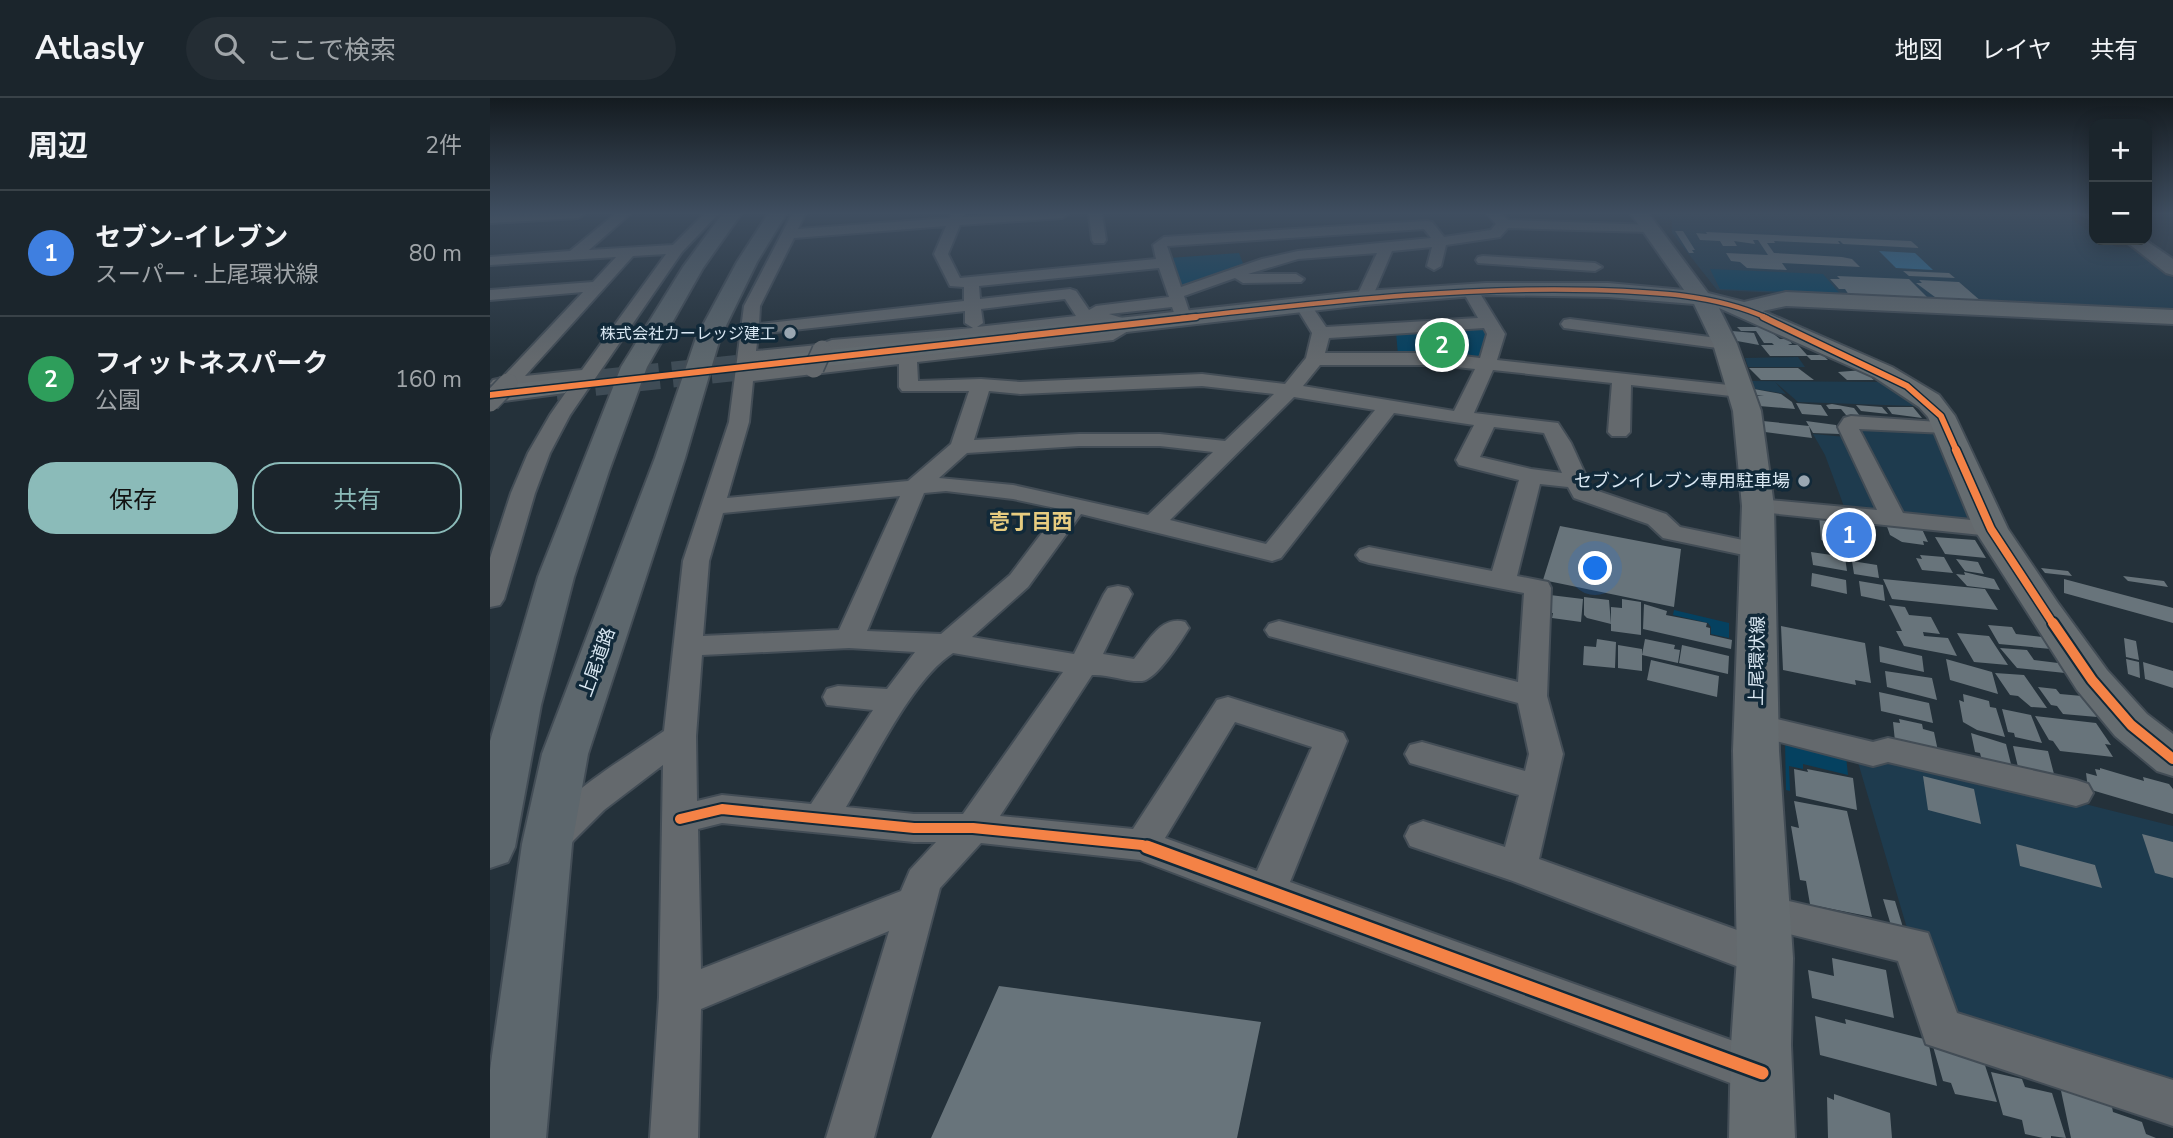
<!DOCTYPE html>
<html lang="ja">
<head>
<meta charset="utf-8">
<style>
	body { margin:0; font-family:"Nunito Sans","Noto Sans JP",sans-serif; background:#242d34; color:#f1f3f6 }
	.controls { position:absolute; right:21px; top:21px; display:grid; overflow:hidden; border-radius:14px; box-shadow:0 4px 18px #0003 }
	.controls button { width:63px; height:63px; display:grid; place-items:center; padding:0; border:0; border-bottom:2px solid #394248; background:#1b252c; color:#f1f3f6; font:35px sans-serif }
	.you { position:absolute; left:1106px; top:471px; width:24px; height:24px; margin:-18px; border:5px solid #fff; border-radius:50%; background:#1a73e8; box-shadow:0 0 0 10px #1a73e833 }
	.badge { display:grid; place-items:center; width:46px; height:46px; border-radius:50%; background:#8bbbb9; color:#fff; font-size:23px; font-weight:700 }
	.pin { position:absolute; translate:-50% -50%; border:4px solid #fff; box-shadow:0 2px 7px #0006 }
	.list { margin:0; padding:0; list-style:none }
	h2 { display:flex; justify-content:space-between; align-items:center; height:91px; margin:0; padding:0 28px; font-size:30px }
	h2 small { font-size:23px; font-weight:400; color:#a0a5a9 }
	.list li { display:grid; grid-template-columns:46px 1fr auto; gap:21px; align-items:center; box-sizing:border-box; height:126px; padding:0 28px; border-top:2px solid #394248 }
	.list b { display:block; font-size:26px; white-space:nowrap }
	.list p { margin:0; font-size:23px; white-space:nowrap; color:#a0a5a9 }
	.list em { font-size:23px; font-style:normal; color:#a0a5a9 }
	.actions { display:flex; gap:14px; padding:21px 28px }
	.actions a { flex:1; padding:16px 0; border:2px solid #8bbbb9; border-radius:28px; text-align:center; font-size:24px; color:#8bbbb9 }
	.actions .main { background:#8bbbb9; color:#111 }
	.icon { flex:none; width:38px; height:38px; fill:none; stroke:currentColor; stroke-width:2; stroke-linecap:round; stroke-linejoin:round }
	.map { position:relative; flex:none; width:1683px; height:1040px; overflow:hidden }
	header { display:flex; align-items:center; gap:42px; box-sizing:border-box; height:98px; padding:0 35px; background:#1b252c; border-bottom:2px solid #394248 }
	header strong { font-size:33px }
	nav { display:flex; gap:38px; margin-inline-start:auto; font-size:24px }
	.search { width:490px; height:63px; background:#242d34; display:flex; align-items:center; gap:18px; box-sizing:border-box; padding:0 24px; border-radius:38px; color:#a0a5a9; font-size:26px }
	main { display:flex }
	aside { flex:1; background:#1b252c }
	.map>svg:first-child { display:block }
</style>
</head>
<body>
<header>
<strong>Atlasly</strong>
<div class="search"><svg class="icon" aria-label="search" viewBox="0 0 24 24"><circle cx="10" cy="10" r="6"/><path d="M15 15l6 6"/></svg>ここで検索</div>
<nav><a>地図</a><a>レイヤ</a><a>共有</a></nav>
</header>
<main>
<aside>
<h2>周辺<small>2件</small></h2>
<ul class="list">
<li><span class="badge" style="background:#3f7fe0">1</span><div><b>セブン-イレブン</b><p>スーパー · 上尾環状線</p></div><em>80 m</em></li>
<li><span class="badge" style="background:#2e9e5b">2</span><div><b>フィットネスパーク</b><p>公園</p></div><em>160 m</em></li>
</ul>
<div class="actions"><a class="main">保存</a><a>共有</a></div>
</aside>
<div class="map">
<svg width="1683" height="1040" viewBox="0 0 1683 1040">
	<rect width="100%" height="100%" fill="#24313a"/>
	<!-- built -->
	<path fill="#1e3b4e" d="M1166,116H1573L1604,136V142H1614L1626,149L1645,150L1683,180V214L1227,192L1182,135V122L1171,121Z
		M1308,259L1315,269H1258L1255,260Z
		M1261,283L1395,284L1424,308L1308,304L1285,284L1296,296L1265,291Z
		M1366,330L1447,333L1483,425L1408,415Z
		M1323,336L1356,339L1393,413L1356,414L1335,357Z
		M1407,659L1683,728V985L1462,916L1419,837L1367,661L1390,667Z"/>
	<!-- green -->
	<path fill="#054160" d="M749,155L754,168L698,188L691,187L679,160Z
		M1220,171L1333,176L1350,196L1230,191Z
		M991,228L1001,238L992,261L908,257L906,234Z
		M1184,512L1239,525V540L1221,536V529L1218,525L1183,517Z
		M1295,643L1356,658L1358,677L1313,666V671L1299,668L1300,693L1296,692Z"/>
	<!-- water -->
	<path fill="#2c729e" d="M1389,153L1425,155L1443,172L1406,170Z"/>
	<!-- building -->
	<path fill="#68747b" d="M1185,133H1193L1205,152H1202L1204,155H1199Z
		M1216,134L1421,143L1429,150L1353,146L1350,143H1348L1350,146L1284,143L1285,145H1277L1284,155L1352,159L1362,161L1370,169L1292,165L1297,172L1257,170L1250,164L1241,163L1236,155L1278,157L1268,142H1263L1265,146L1244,143L1247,148H1233L1230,143L1210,142L1206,135L1217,136Z
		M1413,173L1459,175L1465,180L1419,178Z
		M1347,178L1419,181L1438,200L1359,197L1355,191H1349L1340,181H1350Z
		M1429,182L1469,184L1492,204L1449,202L1426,185H1432Z
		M1247,229H1275L1290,241H1299L1302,246H1298L1300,247H1308L1317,257H1333L1338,262H1321L1317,258H1280L1271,247H1284L1282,245H1274L1266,233H1251Z
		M1242,233L1264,235L1269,247L1247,243Z
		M1259,270H1308L1324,282H1271Z
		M1373,272L1384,282H1357L1348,274Z
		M1264,291L1291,296L1302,304L1305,311L1269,308L1266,298H1274L1265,297Z
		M1306,305L1331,307L1338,318L1312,316Z
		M1342,306L1364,310L1370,318L1356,317L1351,311H1339L1336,307Z
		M1366,307L1392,309L1398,316L1371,313Z
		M1397,309H1423L1432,320L1402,316Z
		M1273,323L1319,328L1322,340L1275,334Z
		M1316,323L1346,327L1350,336L1323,335Z
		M1329,416L1370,424L1375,458L1337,451L1336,443L1331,442Z
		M1396,426L1432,431L1438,444L1433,443L1434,447L1412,444L1400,437Z
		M1070,428L1191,451L1184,509L1053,482Z
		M1445,439L1485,442L1496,460L1455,456Z
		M1321,454L1355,459L1357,473L1323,467Z
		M1430,457L1454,459L1463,475L1432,472L1426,460L1432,461Z
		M1466,461L1488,464L1494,476L1475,473Z
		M1362,463L1387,467L1389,480L1364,476Z
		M1551,470L1578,473L1582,478L1555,475Z
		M1474,474L1504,481L1510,492L1477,488L1466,476L1475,477Z
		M1322,475L1356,482L1357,496L1321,488Z
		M1633,478L1674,483L1678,489L1638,483Z
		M1393,481L1495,491L1508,512L1402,501Z
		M1574,481L1683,510V525L1574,495Z
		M1369,483L1393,487L1395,503L1371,498Z
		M1060,497L1093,501L1091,524L1062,520L1063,515H1059Z
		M1094,499L1119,502L1121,526L1097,520L1094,517Z
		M1132,501L1151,504V537L1121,533V509L1132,510Z
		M1154,506L1177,513L1176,517L1217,525L1216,529L1220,530V537L1242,542L1241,551L1153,531Z
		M1399,507L1415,509L1419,517L1441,519L1450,536L1433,534L1434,538L1458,540L1467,558L1414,548L1406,533H1412Z
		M1498,527L1522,529L1526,536L1552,539L1561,551L1509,546Z
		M1291,528L1375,545L1381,585L1365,582L1366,587L1293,572Z
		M1467,535L1499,538L1518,567L1484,564Z
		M1634,540L1646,543L1649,562L1636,559Z
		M1107,541L1126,544L1125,570L1093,567L1094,548L1106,549Z
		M1155,541L1185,547L1184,551L1190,552L1188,565L1152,557Z
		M1128,547L1152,551V573L1128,570Z
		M1192,547L1239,558L1238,576L1189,565Z
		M1389,548L1432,558L1434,574L1390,564Z
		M1510,550L1537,552L1544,562L1568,565L1575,575L1527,570Z
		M1456,561L1502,574L1508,596L1460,582Z
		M1636,561L1649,564L1650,580L1638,576Z
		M1161,562L1229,578L1227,599L1157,582Z
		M1653,564L1683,573V590L1655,581Z
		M1395,573L1442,580L1447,602L1397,589Z
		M1505,575L1534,577L1557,610L1541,609L1528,598L1520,597Z
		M1548,589L1566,591L1570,596L1592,598L1607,619L1573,616L1567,608L1561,607Z
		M1389,594L1439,605L1443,625L1391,613Z
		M1473,596L1499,603L1500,609L1506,610L1515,639L1487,632L1473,624L1469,602L1474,604Z
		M1512,611L1541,617L1552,645L1525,639L1524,635L1518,634Z
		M1545,618L1606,625L1621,647L1615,646L1623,659L1570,653L1563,643L1559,642Z
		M1409,621L1432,626L1433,631L1444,634L1448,653L1405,643L1403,624L1410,625Z
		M1481,635L1516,646L1522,670L1492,663L1490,655L1485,654Z
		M1523,648L1558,653L1564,676L1528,669Z
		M1610,670L1654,683L1653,679L1679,686L1683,691V716L1598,691L1596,675L1607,678L1605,671L1610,672Z
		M1304,671L1318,674L1317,671L1363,680L1367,712L1306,698Z
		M1433,678L1484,691L1491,726L1438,712Z
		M1304,703L1357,713L1382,819L1327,808L1329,814L1321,812L1316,783L1310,782L1301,728L1309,730Z
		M1652,736L1683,744V780L1665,775Z
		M1526,746L1605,767L1612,790L1530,768Z
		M1393,801L1405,803L1415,836L1403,834Z
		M1342,860L1396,872L1404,920L1322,900L1318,872L1344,878Z
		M509,888L771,924L747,1040H441Z
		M1325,918L1356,926L1355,921L1438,942L1447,988L1330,957Z
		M1442,945L1491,955L1507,1004L1465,996L1461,985L1453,983Z
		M1501,974L1532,981L1535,989L1562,995L1576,1040L1561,1038V1040H1553L1535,1036L1532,1022L1513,1017Z
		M1570,988L1621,1004L1623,1014L1652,1024L1656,1036L1666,1040H1581Z
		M1344,996L1400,1015L1402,1040H1338L1337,999L1344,1002Z"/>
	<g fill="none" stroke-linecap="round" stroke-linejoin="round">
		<!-- secondary-tunnel -->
		<path stroke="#3f4c56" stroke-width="26" stroke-dasharray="26 13" stroke-linecap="butt" d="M66,289L302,264"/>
		<!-- street casing -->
		<g stroke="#434d56" stroke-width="4">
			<path id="street" d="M94,116L88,120L0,125V117Z
				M125,116H140L99,152L183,147L214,116H228L192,154L80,317L60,355L45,395L14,501L10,507L0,509V460L21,395L38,355L60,317L83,284L10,292L0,286L3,282L12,280L93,194L0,202V192L103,184L126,159L0,167V159L80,153ZM176,156L92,272L35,278L143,158Z
				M302,116H315L308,131L460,120L461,116H474L473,119L578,116L572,120L470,127L458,156L470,180L666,161L663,147L674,139L937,123L942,124L954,139L1001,132L1006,126L997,116H1011L1018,122L1163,127V133L1158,134L1018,130L1010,139L956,147L951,168L944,172L937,168L942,149L902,153L882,200L874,205L866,200L887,155L808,161L758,176H806L814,181L811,184L753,185L745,180L694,198L701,219L699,223H687L682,209L619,216L639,222L643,230L623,242L427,264L428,283L491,281L530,284L712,276L795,286L816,260L822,235L805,207L807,204H819L836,229L988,220L972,192L980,187L986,189L1015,236L1007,262L1257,289L1260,293L1250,299L1141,287L1140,334L1136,338H1122L1118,334L1122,285L1003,272L984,315L1068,325L1081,345L1102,391L1176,416L1190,429L1277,447L1281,452L1277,457L1268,460L1173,440L1158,426L1084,400L1078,389L1050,386L1027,478L1058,484L1061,490L1057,598L1073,656L1049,761L1289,847L1295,860L1289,873L1275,879L1020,782L920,748L915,738L920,728L933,723L1015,749L1029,697L920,665L915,656L920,647L932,644L1035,673L1039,656L1028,605L779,538L775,532L779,526L789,523L1028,584L1034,495L879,465L870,462L866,457L870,452L879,449L1002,473L1029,382L969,367L966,362L984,327L904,315L791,460L782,463L591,416L538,489L482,539L584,556L614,496L618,490L628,488L638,490L642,496L613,556L644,561C658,544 671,517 695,524L699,530C691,543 666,582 652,583C635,584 619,576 602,577L510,718L643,731L727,602L738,599L853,635L857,643L800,784L1288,959L1294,975L1288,991L1272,997L650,762L491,745L450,790L384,1040H336L399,833L211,911L208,1040H160L169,899L173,667L114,712L75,751L62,756L49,751L44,741C64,701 137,659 174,633L193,463L239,324L254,208ZM456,128L444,156L460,188L474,189V203L269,226L270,208L304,140ZM934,131L941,140L808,153L772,161L691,189L677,148ZM669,170L679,199L606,208L599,212L586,193L580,191L490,201L489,188ZM575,201L586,218L487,229L493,225L491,211ZM475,213V225L483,230L342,242L328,247L266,253L268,236ZM612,225L624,229L609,234L264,271L265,264L332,257L346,252L448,244ZM994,230L997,236L990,260L948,255H835L839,240ZM409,266V289L412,293H479L461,346L418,383L237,400L259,324L263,283ZM830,267H948L985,271L964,313L813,288ZM712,288L784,296L735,343L670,336H589L484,342L499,293L530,296ZM804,299L885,312L776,446L680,422ZM1004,329L1054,335L1072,375L1041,371L990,359ZM589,348H670L723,354L658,417L523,387L449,380L477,355ZM456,393L523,401L570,411L520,477L451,536L377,533L434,395ZM410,398L349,532L213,538L219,463L233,415ZM359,550L425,554L397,591L348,588L337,591L333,599L337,607L383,612L321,706L232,697L207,703L206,638L212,557ZM463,555L573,574L473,716H424L356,709C382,666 422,581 463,555ZM745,624L822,649L767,773L675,740ZM232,725L424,744H446L420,772L411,793L211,871L208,731Z
				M599,116H612L616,142L614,145H604L602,142Z
				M993,158L1105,165L1112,169L1105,173L988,165L986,162L988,159Z
				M1080,221L1235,241L1244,246L1235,251L1074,230L1071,226L1074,222Z
				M1361,318L1463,325L1466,329L1463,333L1456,335L1369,331L1413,415L1501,424L1510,426L1513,431L1510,436L1501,438L1260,413L1256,408L1260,403L1268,401L1387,412L1348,329L1354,320Z
				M1266,616L1383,644L1398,640L1586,682L1598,686L1603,695L1598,704L1586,708L1398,664L1383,668L1255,635L1250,627L1255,619Z
				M1273,797L1438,835L1467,915L1683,982V1028L1436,946L1408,863L1259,826L1254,814L1259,802Z"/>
		</g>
		<!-- secondary casing -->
		<g stroke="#434d56" stroke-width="4">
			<path id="secondary" d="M1141,116H1159L1218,195L1254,204L1296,194L1683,212V226L1296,208L1273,213L1402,269L1449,297L1465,318L1518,431L1568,505L1617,572L1657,616L1683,636V678L1667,673L1625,638L1587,592L1484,431L1438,319L1429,309L1384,279L1229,210L1247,246L1271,313L1284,408L1289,653L1303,860L1301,947L1305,1040H1239L1241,947L1247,860L1243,653L1252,408L1243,313L1223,246L1204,206L1118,199L996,197L874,207L302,272L293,269L289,264L293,259L302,256L874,193L996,185H1118L1194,192Z
				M1592,116H1604V123Z
				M1634,142H1655L1683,161V177L1676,175Z
				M66,281L75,283L79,289L75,295L0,305V289Z"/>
		</g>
		<!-- highway casing -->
		<g stroke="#434d56" stroke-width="4">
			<path id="highway" d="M232,116H251L213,170L157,269L119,373L84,479L51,607L25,749L18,764L0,770V643L48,479L131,269L193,169Z
				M278,116H296L267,164L230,240L195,360L98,656L82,746L56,1040H0V972L32,746L52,656L165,360L206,240L247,164Z"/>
		</g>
		<!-- street -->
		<use href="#street" fill="#64696d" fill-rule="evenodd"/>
		<!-- secondary -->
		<use href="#secondary" fill="#656c70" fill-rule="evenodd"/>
		<!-- highway -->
		<use href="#highway" fill="#5d676d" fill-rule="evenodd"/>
		<!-- street-bridge casing -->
		<g stroke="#434d56" stroke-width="22" stroke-linecap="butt">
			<path id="street-bridge" d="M324,270L332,252
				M0,304L18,285"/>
		</g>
		<!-- street-bridge -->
		<use href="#street-bridge" stroke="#64696d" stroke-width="19"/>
		<!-- cycleway-far4 casing -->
		<g stroke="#112939" stroke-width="7">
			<path id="cycleway-far4" d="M691,220C828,205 966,188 1105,192C1164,194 1223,196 1277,220"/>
		</g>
		<!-- cycleway-far3 casing -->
		<g stroke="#112939" stroke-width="9">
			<path id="cycleway-far3" d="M1273,219L1417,288L1451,318L1467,354
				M0,297L706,219"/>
		</g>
		<!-- cycleway-far2 casing -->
		<g stroke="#112939" stroke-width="11">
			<path id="cycleway-far2" d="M1466,352L1501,431L1564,527"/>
		</g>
		<!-- cycleway-far1 casing -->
		<g stroke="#112939" stroke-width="14">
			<path id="cycleway-far1" d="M1563,525L1602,582L1641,627L1683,661
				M190,721L232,711L424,730H483L652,747L662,751"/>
		</g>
		<!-- cycleway casing -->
		<g stroke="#112939" stroke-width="18">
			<path id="cycleway" d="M657,749L1272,975"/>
		</g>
		<!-- cycleway-far4 -->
		<use href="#cycleway-far4" stroke="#f48246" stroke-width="4.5"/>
		<!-- cycleway-far3 -->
		<use href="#cycleway-far3" stroke="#f48246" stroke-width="6"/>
		<!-- cycleway-far2 -->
		<use href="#cycleway-far2" stroke="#f48246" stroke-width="8"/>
		<!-- cycleway-far1 -->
		<use href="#cycleway-far1" stroke="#f48246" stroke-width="10"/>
		<!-- cycleway -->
		<use href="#cycleway" stroke="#f48246" stroke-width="13"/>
	</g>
	<!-- sky -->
	<linearGradient id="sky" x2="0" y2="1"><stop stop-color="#141b20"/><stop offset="0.44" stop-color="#3f4e60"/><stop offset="1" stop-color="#3f4e60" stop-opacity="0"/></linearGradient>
	<rect width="1683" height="262" fill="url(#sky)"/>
	<!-- markers -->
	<g fill="#9aa7b2" stroke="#112939" stroke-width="2.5">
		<circle cx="300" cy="235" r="7"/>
		<circle cx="1314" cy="383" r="7"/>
	</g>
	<g text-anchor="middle" stroke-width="7" stroke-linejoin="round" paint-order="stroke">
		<!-- far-poi labels -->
		<g font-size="16" fill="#d9e7f2" stroke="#112939" text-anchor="end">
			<text x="286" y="241">株式会社カーレッジ建工</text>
		</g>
		<!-- poi labels -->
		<g font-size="18" fill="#d9e7f2" stroke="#112939" text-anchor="end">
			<text x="1300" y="389">セブンイレブン専用駐車場</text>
		</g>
		<!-- street labels -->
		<g font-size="18" fill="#d9e7f2" stroke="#112939">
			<text transform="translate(1267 563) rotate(-89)" y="6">上尾環状線</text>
			<text transform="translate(107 564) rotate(-70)" y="6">上尾道路</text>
		</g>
		<!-- quarter labels -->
		<g font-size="21" font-weight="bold" fill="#e7cc80" stroke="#112939">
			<text x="541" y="431">壱丁目西</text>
		</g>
	</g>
</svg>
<div class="controls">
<button>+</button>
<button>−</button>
</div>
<div class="you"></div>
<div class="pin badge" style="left:1359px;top:437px;background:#3f7fe0">1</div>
<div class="pin badge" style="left:952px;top:247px;background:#2e9e5b">2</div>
</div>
</main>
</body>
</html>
